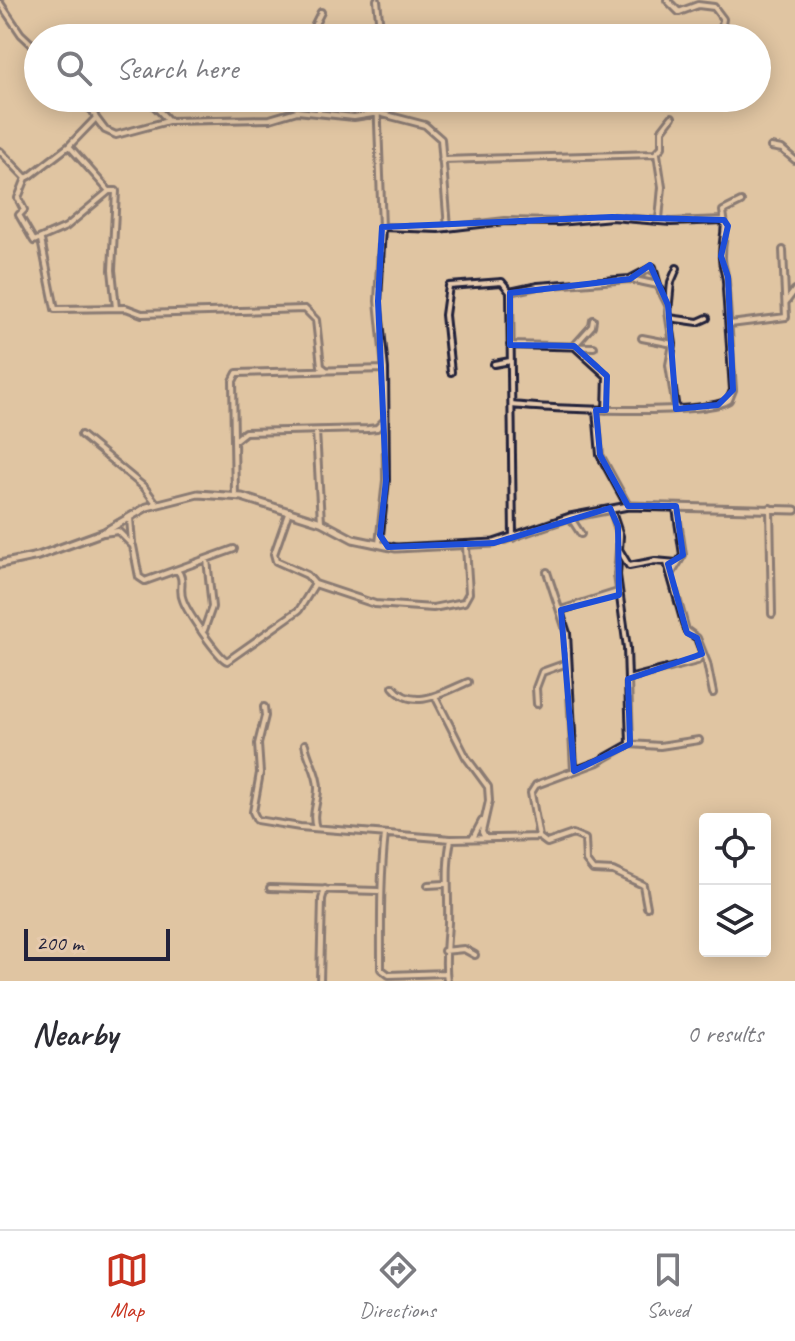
<!DOCTYPE html>
<html lang="en">
<head>
<meta charset="utf-8">
<style>
	body { margin:0; font-family:Caveat,sans-serif; background:#f2f2f3; color:#2b2b33 }
	.controls { position:absolute; right:24px; bottom:24px; display:grid; overflow:hidden; border-radius:8px; box-shadow:0 4px 20px #0003 }
	.controls button { width:72px; height:72px; display:grid; place-items:center; padding:0; border:0; border-bottom:2px solid #e1e1e2; background:#fff; color:#2b2b33; font:40px sans-serif }
	.scale { position:absolute; left:24px; bottom:20px; width:146px; box-sizing:border-box; padding-left:8px; border:4px solid #22223b; border-top:0; font-size:22px; line-height:28px; white-space:nowrap; color:#22223b; -webkit-text-stroke:6px #e6caad; paint-order:stroke }
	.list { margin:0; padding:0; list-style:none }
	h2 { display:flex; justify-content:space-between; align-items:center; height:104px; margin:0; padding:0 32px; font-size:34px }
	h2 small { font-size:26px; font-weight:400; color:#7c7c81 }
	.icon { flex:none; width:44px; height:44px; fill:none; stroke:currentColor; stroke-width:2; stroke-linecap:round; stroke-linejoin:round }
	.map { position:relative; flex:none; width:795px; height:981px; overflow:hidden }
	.search { position:absolute; background:#fff; box-shadow:0 4px 20px #0003; left:24px; right:24px; top:24px; height:88px; display:flex; align-items:center; gap:20px; box-sizing:border-box; padding:0 28px; border-radius:44px; color:#7c7c81; font-size:30px }
	.sheet { height:248px; background:#fff }
	nav { display:flex; justify-content:space-around; align-items:center; box-sizing:border-box; height:112px; border-top:2px solid #e1e1e2; background:#fff; font-size:22px; color:#7c7c81 }
	nav a { display:grid; justify-items:center; gap:4px }
	nav .on { color:#c8321e }
	.map>svg:first-child { display:block }
</style>
</head>
<body>
<div class="map">
<svg width="795" height="981" viewBox="0 0 795 981">
	<rect width="100%" height="100%" fill="#e0c5a2"/>
	<filter id="ink" filterUnits="userSpaceOnUse"><feTurbulence type="fractalNoise" baseFrequency=".0125" numOctaves="2"/><feDisplacementMap in="SourceGraphic" scale="16" xChannelSelector="R" yChannelSelector="G"/><feConvolveMatrix kernelMatrix="1 2 1 2 8 2 1 2 1" color-interpolation-filters="sRGB"/></filter>
	<g filter="url(#ink)">
		<g fill="none" stroke-linecap="round" stroke-linejoin="round">
			<!-- minor casing -->
			<g stroke="#22223b" stroke-width="10">
				<path id="minor" d="M377,0L381,38
					M667,0L679,12L698,5L714,7L723,19L720,38
					M0,3L21,34L38,50
					M308,38L321,12
					M76,98L93,111
					M147,98L169,121L270,119L297,111L354,117L379,113L425,125L441,139L448,228
					M318,98L319,111
					M377,98L382,227L378,301L385,369L386,480L379,544
					M96,118L105,130L116,135L168,121
					M69,146L109,191H116L112,270L116,308
					M771,147L782,149L795,160
					M0,151L26,178L30,176L69,146L96,118L93,111L98,98
					M657,154L662,187L659,219
					M442,160L655,154L662,147V130L672,117
					M26,178L18,198L24,210L19,215L34,241L66,227L109,191
					M382,227L438,229L505,221L558,222L612,217L671,222L724,220
					M41,240L55,309L126,308L142,314L305,309L316,320L321,366L326,370
					M630,279L653,267L658,285
					M510,292L538,286L630,279L658,285L668,305
					M786,302L795,290
					M669,318L698,322L707,318
					M593,320L592,326L574,346L607,376L606,410
					M730,324L786,317L783,250
					M642,338L673,344
					M510,345L594,347
					M494,364L510,361
					M451,372L445,315L449,286L502,282L510,292L513,538
					M512,405C547,409 705,416 729,400L733,390L726,289C728,275 721,268 722,256C722,235 727,234 723,211L741,202
					M676,409L669,365L673,344L668,312L671,282L677,268
					M596,410L600,455L628,506
					M316,431L321,522
					M81,435L144,487L156,503
					M235,440L245,432L368,429L377,428L384,421
					M235,497L233,381L237,373L385,369
					M770,508L772,614
					M611,509L620,536L617,575L627,648L630,744
					M289,511L274,554L276,561L307,575L315,584L375,604L433,608L464,602L469,593L466,547
					M570,517L581,534
					M130,518L132,543
					M103,533L118,531L133,546L139,577L145,581L234,549
					M620,551L629,566L655,561L677,563
					M667,563L686,630L697,638L707,663L713,693
					M177,570C186,580 178,589 183,600C187,612 218,657 227,661L299,610L315,584
					M547,572L567,633L574,771
					M672,573L683,555L676,508
					M561,610L618,592
					M204,630L212,607L207,559
					M628,679L697,661L702,654
					M393,687C413,712 444,692 468,682
					M436,698L466,757L488,787L489,801L482,832L485,838
					M537,704L536,688L542,672L567,663
					M264,707L265,716L258,744L260,773L253,812L257,820L300,827L451,839L539,837L547,843L573,834L585,839L586,861L593,870L613,871L643,885L647,907
					M305,744C308,761 318,772 318,788C318,803 311,814 316,828
					M385,834C380,879 381,923 381,969L389,975L446,973
					M539,837L531,793L536,785L598,762L630,744L660,746L699,740
					M473,838L482,821
					M428,885L445,884
					M270,888L378,891
					M444,951L464,949L475,955
					M320,981L322,899L325,889
					M447,981C444,960 447,944 448,923C449,895 445,868 451,839"/>
			</g>
			<!-- tertiary casing -->
			<g stroke="#22223b" stroke-width="11">
				<path id="tertiary" d="M0,564L38,556L104,532L147,507L198,494L242,497L321,522L353,539L396,548L494,543L570,517L628,506L795,510"/>
			</g>
			<!-- minor -->
			<use href="#minor" stroke="#e6caad" stroke-width="4"/>
			<!-- tertiary -->
			<use href="#tertiary" stroke="#e6caad" stroke-width="5"/>
		</g>
	</g>
	<!-- marked area -->
	<path d="M0 0H795V981H0ZM612,217L724,220L728,226L721,256L728,277L733,390L718,405L676,409L668,305L650,265L630,279L510,293V345L574,346L607,376L606,410H596L600,455L628,506H676L683,555L668,564L687,633L697,638L702,654L628,679L630,744L574,771L561,610L619,595L618,526L610,508L494,543L388,547L380,535L386,480L378,301L382,227Z" fill="#e0c5a2" fill-opacity=".55" fill-rule="evenodd"/>
	<path fill="none" stroke="#1d4ed8" stroke-width="6" stroke-linejoin="round" d="M612,217L724,220L728,226L721,256L728,277L733,390L718,405L676,409L668,305L650,265L630,279L510,293V345L574,346L607,376L606,410H596L600,455L628,506H676L683,555L668,564L687,633L697,638L702,654L628,679L630,744L574,771L561,610L619,595L618,526L610,508L494,543L388,547L380,535L386,480L378,301L382,227Z"/>
</svg>
<div class="controls">
<button><svg class="icon" aria-label="locate" viewBox="0 0 24 24"><circle cx="12" cy="12" r="6"/><path d="M12 2v4M12 18v4M2 12h4M18 12h4"/></svg></button>
<button><svg class="icon" aria-label="layers" viewBox="0 0 24 24"><path d="M12 4l9 5-9 5-9-5zM3 14l9 5 9-5"/></svg></button>
</div>
<div class="scale">200 m</div>
<div class="search"><svg class="icon" aria-label="search" viewBox="0 0 24 24"><circle cx="10" cy="10" r="6"/><path d="M15 15l6 6"/></svg>Search here</div>
</div>
<section class="sheet">
<h2>Nearby<small>0 results</small></h2>
<ul class="list">
</ul>
</section>
<nav>
<a class="on"><svg class="icon" aria-label="map" viewBox="0 0 24 24"><path d="M3 6l6-2 6 2 6-2v14l-6 2-6-2-6 2zM9 4v14M15 6v14"/></svg>Map</a>
<a><svg class="icon" aria-label="directions" viewBox="0 0 24 24"><path d="M12 3l9 9-9 9-9-9zM9 14v-3h6M13 9l2 2-2 2"/></svg>Directions</a>
<a><svg class="icon" aria-label="saved" viewBox="0 0 24 24"><path d="M7 4h10v16l-5-4-5 4z"/></svg>Saved</a>
</nav>
</body>
</html>
